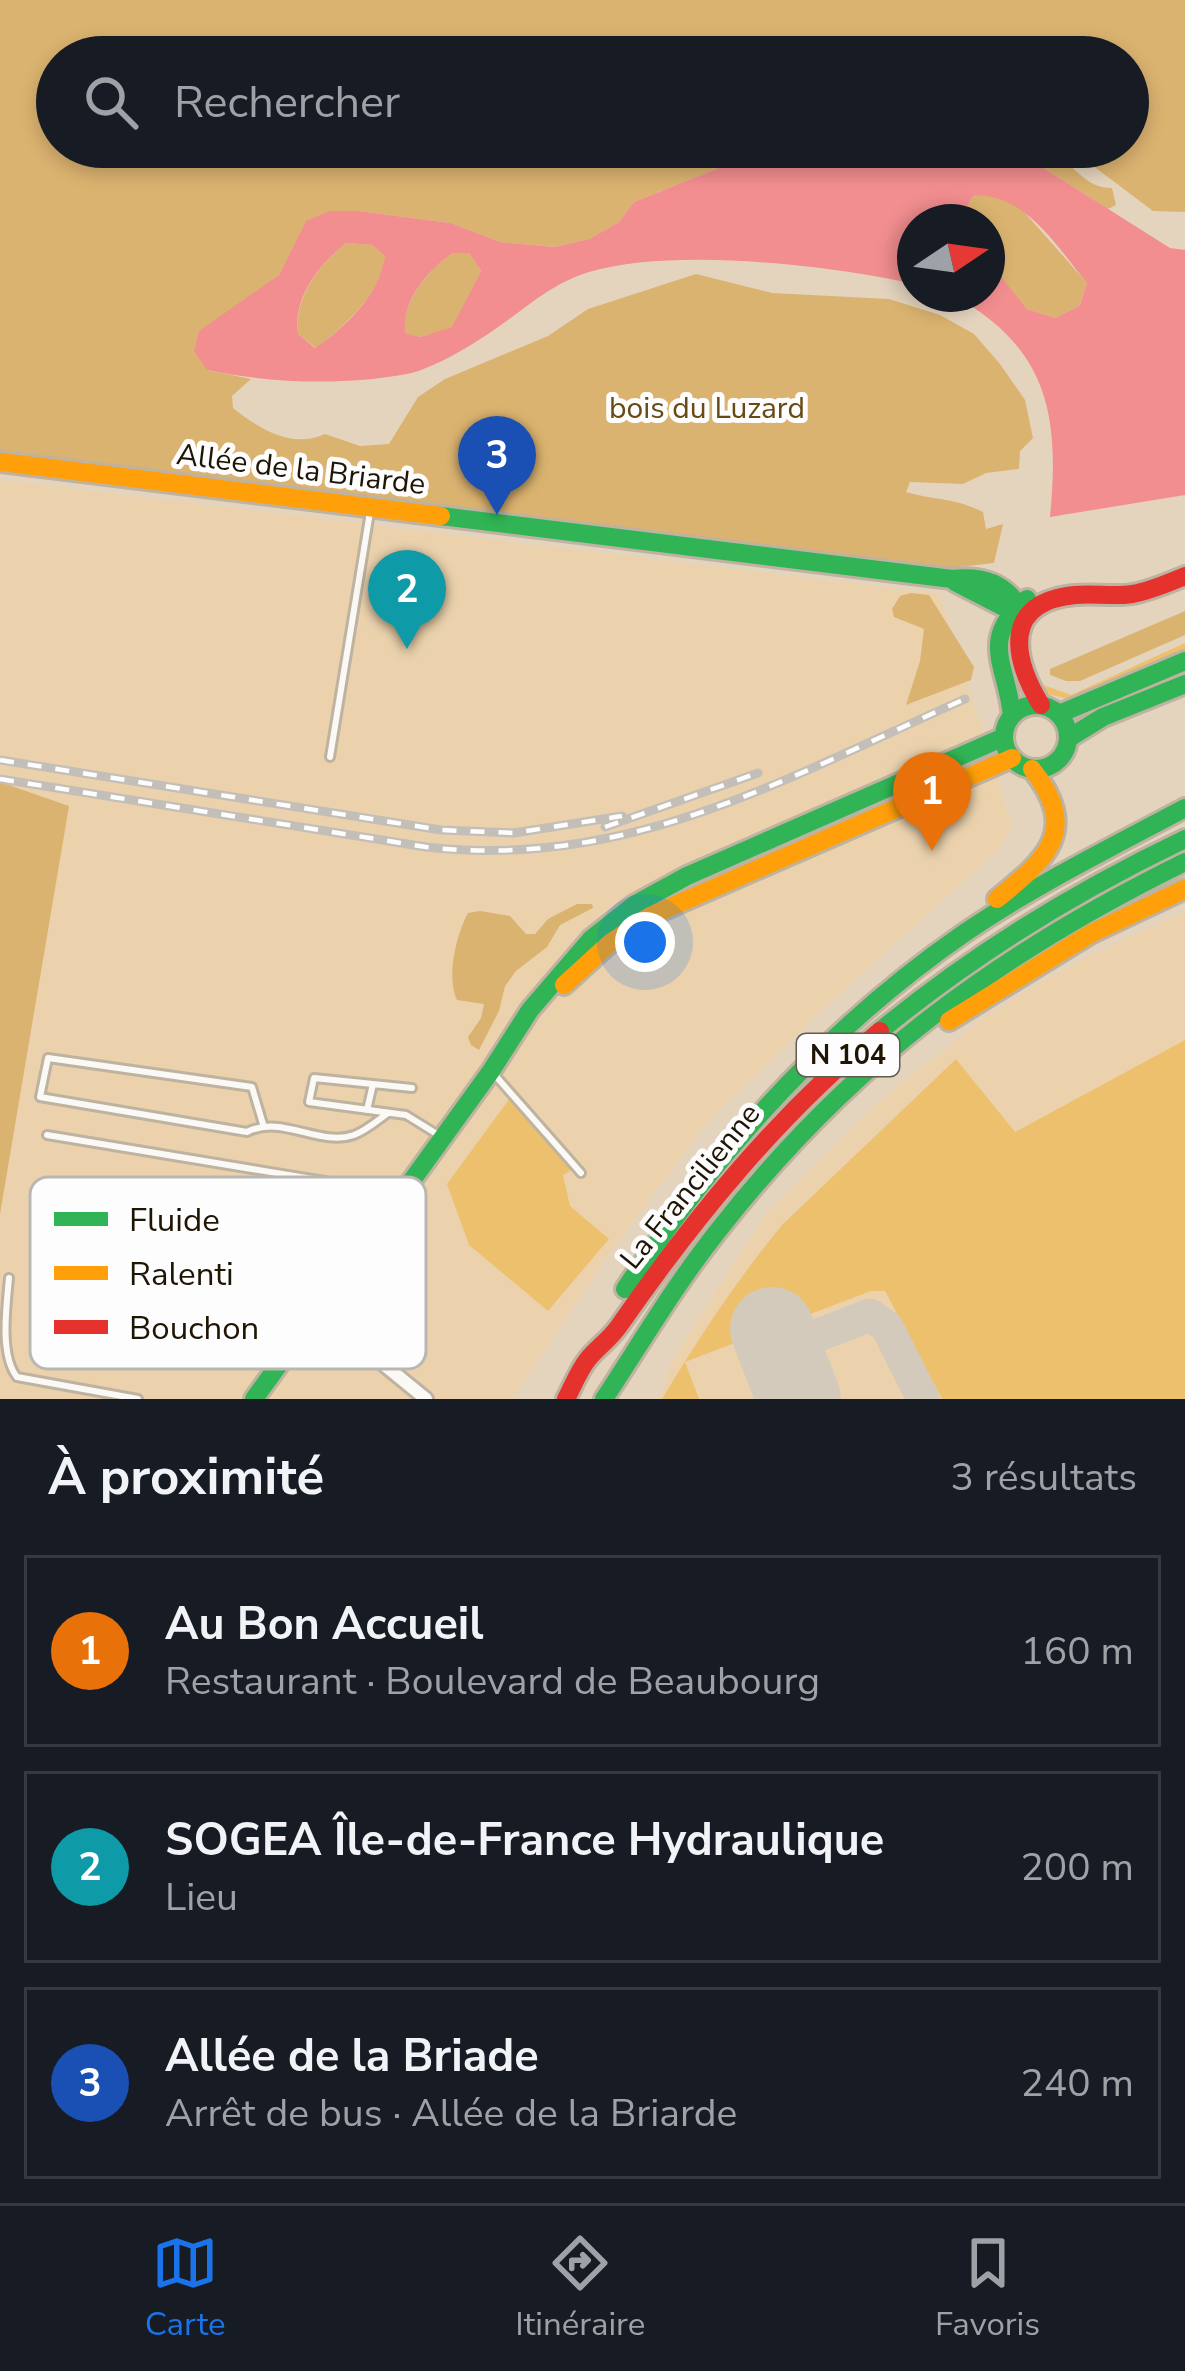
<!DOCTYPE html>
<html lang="fr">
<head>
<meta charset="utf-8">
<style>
	body { margin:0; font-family:"Nunito Sans",sans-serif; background:#242831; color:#f1f3f6 }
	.compass { position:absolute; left:897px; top:204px; width:108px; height:108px; border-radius:50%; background:#171b24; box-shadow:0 6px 18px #0003; rotate:77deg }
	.you { position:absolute; left:645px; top:942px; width:42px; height:42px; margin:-30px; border:9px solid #fff; border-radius:50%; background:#1a73e8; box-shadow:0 0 0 18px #1a73e833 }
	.badge { display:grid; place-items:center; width:78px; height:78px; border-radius:50%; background:#1a73e8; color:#fff; font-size:39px; font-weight:700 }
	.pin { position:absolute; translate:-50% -99px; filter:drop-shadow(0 3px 6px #0008) }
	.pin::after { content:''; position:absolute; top:63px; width:42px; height:36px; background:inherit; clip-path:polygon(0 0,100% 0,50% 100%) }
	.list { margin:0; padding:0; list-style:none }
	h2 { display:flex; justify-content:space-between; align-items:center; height:156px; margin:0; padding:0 48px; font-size:51px }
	h2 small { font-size:39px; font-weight:400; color:#9ea1a6 }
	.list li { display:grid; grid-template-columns:78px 1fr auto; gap:36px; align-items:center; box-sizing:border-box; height:192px; margin:0 24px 24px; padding:0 24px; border:3px solid #363941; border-radius:0px }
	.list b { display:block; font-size:45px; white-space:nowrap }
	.list p { margin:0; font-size:39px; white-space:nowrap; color:#9ea1a6 }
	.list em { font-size:39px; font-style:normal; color:#9ea1a6 }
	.icon { flex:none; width:66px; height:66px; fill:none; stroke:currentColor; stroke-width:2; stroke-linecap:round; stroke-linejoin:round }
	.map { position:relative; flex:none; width:1185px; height:1399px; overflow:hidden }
	.search { position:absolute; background:#171b24; box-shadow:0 6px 18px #0003; left:36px; right:36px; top:36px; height:132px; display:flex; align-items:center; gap:30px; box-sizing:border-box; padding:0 42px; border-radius:66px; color:#9ea1a6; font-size:45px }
	.sheet { height:804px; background:#171b24 }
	nav { display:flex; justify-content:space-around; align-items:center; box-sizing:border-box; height:168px; border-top:3px solid #363941; background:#171b24; font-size:33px; color:#9ea1a6 }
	nav a { display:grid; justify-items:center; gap:6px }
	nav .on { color:#1a73e8 }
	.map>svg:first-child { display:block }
</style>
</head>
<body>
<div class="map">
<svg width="1185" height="1399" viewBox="0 0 1185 1399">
	<rect width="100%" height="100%" fill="#e4d4be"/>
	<!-- built -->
	<path fill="#ebd2ad" d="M0,480L940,594L1012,826L999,849L836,997L705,1125L609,1254L512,1399H0V1214L68,807L0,782Z
		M1185,912V1399H659L672,1360L767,1212L885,1096L989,1014L1082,959Z"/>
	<!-- green -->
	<path fill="#edc06e" d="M1185,643V654L1071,700L1044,693L1038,683L1071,695Z
		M1185,1040V1399H942L885,1291H871L685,1362L699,1399H662C698,1339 738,1278 783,1224L956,1059L1015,1132Z
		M510,1098L572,1170L563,1175L570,1206L609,1239L548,1311L469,1245L447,1184Z"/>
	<!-- forest -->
	<path fill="#dbb370" d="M0,0H1185V212L1153,211L1068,147H1128V57H57V147H771L634,202L619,222L589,239L555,247L500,242L451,223L358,211H329L306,222L279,275L251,299L207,370L251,379L232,396L233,408C259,429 293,449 325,434L360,446L389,444L418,397L445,379L548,336L588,309L696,274L772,293L889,299L940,315L974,334L1000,364L1025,400L1033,438L1020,451L1019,469L986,473L963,484L910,482L906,492C938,501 952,497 983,512L986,529L1003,524L994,563L942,569L0,453Z
		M1010,147C1019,147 1030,145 1039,147C1070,153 1080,189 1112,188L1116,205L1108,209Z
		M997,194L1018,205L1087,283L1080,305L1056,318L1027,309L989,263L987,222H971L967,207L973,196Z
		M346,243L372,245L386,257C379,295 346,325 316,348L298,334C294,297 319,265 346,243Z
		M453,253H469L481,271L452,328L421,337L404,333C403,300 427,271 453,253Z
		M911,593L929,595L974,667L971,680L906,705L920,661L924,629L894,617L892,609L900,596Z
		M1185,611V635L1080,681H1066L1050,675V669Z
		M0,782L69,806L0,1214Z
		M577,904H592L593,908L560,925L547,947L516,971L505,986L499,1011L479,1050L471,1045L468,1037L481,1018L484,1004L457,1000C446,977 456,935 468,913L480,911L510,916L526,934H535L548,919Z"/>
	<!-- water -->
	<path fill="#f38e90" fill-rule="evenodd" d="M771,147H1010L1170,248L1185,250V495L1050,517C1060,414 1048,347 951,294H987V259L1027,309L1056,318L1080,305L1087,283C1057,247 1024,191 973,196L967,207L971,222H915V284C828,265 674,247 589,272C549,284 522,312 488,334C467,348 432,369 407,374C343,386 269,383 207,370L194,351L199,331L279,275L306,221L329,211H358L451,223L500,242L555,247L589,239L619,222L634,202ZM346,243L372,245L385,256C380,294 346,327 315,348L298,334C293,297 319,265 346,243ZM453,253H469L481,271L452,327L421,337L405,333C402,300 427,271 453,253Z"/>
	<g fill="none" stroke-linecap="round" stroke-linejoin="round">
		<!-- taxiway -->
		<path stroke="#d4cabb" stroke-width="33" d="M780,1350L870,1315L887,1327L923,1399"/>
		<!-- runway -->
		<path stroke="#d4cabb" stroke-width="84" d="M772,1329L799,1399"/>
		<!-- lane casing -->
		<g stroke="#beb2a0" stroke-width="12">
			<path id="lane" d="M330,757L370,512
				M494,1074L581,1173
				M412,1088L314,1078L309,1102L406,1115L440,1136
				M367,1110L373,1084
				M263,1124L252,1087L48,1058L40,1097L247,1132C282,1114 319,1147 354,1135C367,1130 378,1120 388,1113
				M47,1135L397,1193
				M9,1278C6,1309 0,1356 17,1377L138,1399"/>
		</g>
		<!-- street casing -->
		<g stroke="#beb2a0" stroke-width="18">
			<path id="street" d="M317,1310L426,1399"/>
		</g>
		<!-- fast casing -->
		<g stroke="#beb2a0" stroke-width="24">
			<path id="fast" d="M441,516L952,579C986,575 1012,586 1025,619
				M955,582L1021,616
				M1004 737a32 32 0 1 1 64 0a32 32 0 1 1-64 0Z
				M1059,714L1185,661
				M1012,716C1007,664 978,640 1027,599
				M1069,738L1103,717L1185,684
				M880,1031C975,953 1074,892 1185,839
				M625,1289C717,1151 826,1029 963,934C1033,886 1110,848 1185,808
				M254,1399L491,1071L530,1010L591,939L634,905L687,876L1004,737
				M604,1399C641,1343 675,1285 717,1232C849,1063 994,956 1185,862"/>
		</g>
		<!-- slow casing -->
		<g stroke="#beb2a0" stroke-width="24">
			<path id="slow" d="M0,462L441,516
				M997,899C1048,858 1080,830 1032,769
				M564,985L610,943L650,916L1012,758
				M949,1021L1090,934L1185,889"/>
		</g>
		<!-- jam casing -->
		<g stroke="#beb2a0" stroke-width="24">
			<path id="jam" d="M1041,705C1012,657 1002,602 1075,595C1094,593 1113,597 1132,594C1150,591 1168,583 1185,576
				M566,1399C573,1386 579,1370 588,1359C598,1347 610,1339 619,1326C694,1218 778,1115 880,1031"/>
		</g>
		<!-- lane -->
		<use href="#lane" stroke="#fbf9f5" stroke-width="6"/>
		<!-- street -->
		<use href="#street" stroke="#fbf9f5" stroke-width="12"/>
		<!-- fast -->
		<use href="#fast" stroke="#30b455" stroke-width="18"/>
		<!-- slow -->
		<use href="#slow" stroke="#ff9f0a" stroke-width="18"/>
		<!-- jam -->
		<use href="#jam" stroke="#e5322d" stroke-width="18"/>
		<!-- rail casing -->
		<g stroke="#c3bfb8" stroke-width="9">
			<path id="rail" d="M0,760L441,830L514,833L622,816
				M0,779L426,847C628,870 786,778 965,699
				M605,827L758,773"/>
		</g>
		<!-- rail -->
		<use href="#rail" stroke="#fdfdfd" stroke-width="4.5" stroke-dasharray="14" stroke-linecap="butt"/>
	</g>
	<g text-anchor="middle" stroke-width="10" stroke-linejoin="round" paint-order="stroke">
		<!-- shield labels -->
		<rect fill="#fdfdfd" stroke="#625b4f" stroke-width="3" x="797" y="1034" width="102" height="42" rx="9"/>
		<g font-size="27" font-weight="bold" fill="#1f1505">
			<text x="848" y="1064">N 104</text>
		</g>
		<!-- park labels -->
		<g font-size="30" fill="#694a15" stroke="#fdfdfd">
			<text x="707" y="418">bois du Luzard</text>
		</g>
		<!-- street labels -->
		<g font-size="30" fill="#1f1505" stroke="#fdfdfd">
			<text transform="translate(301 469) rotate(7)" y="10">Allée de la Briarde</text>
			<text transform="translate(690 1186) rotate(-51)" y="10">La Francilienne</text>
		</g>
	</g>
	<!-- legend -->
	<rect x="30" y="1177" width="396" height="192" rx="18" fill="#fdfdfd" stroke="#bab7b3" stroke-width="3"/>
	<rect x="54" y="1212" width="54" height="14" fill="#30b455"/>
	<rect x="54" y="1266" width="54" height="14" fill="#ff9f0a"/>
	<rect x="54" y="1320" width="54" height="14" fill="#e5322d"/>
	<g font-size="33" fill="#1f1505">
		<text x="129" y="1231">Fluide</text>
		<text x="129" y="1285">Ralenti</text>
		<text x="129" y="1339">Bouchon</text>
	</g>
</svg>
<svg class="compass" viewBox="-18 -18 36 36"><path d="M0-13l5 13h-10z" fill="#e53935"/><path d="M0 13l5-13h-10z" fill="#9ea1a6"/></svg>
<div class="you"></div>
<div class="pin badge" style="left:932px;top:851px;background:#e8710a">1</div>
<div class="pin badge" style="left:407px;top:649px;background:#0f9aa8">2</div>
<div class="pin badge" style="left:497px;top:515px;background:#1a4fb4">3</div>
<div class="search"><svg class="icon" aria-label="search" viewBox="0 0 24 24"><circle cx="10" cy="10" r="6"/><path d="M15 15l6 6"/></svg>Rechercher</div>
</div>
<section class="sheet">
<h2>À proximité<small>3 résultats</small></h2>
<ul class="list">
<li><span class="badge" style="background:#e8710a">1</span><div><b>Au Bon Accueil</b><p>Restaurant · Boulevard de Beaubourg</p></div><em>160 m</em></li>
<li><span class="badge" style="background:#0f9aa8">2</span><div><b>SOGEA Île-de-France Hydraulique</b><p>Lieu</p></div><em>200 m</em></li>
<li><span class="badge" style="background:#1a4fb4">3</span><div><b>Allée de la Briade</b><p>Arrêt de bus · Allée de la Briarde</p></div><em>240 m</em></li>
</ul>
</section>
<nav>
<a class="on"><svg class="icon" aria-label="map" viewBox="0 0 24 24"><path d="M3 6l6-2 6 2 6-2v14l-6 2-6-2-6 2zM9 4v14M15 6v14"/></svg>Carte</a>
<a><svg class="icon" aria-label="directions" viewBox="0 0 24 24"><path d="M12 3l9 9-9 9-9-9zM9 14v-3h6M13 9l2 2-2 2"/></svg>Itinéraire</a>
<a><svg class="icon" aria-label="saved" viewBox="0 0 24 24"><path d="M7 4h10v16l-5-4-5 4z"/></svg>Favoris</a>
</nav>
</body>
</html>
